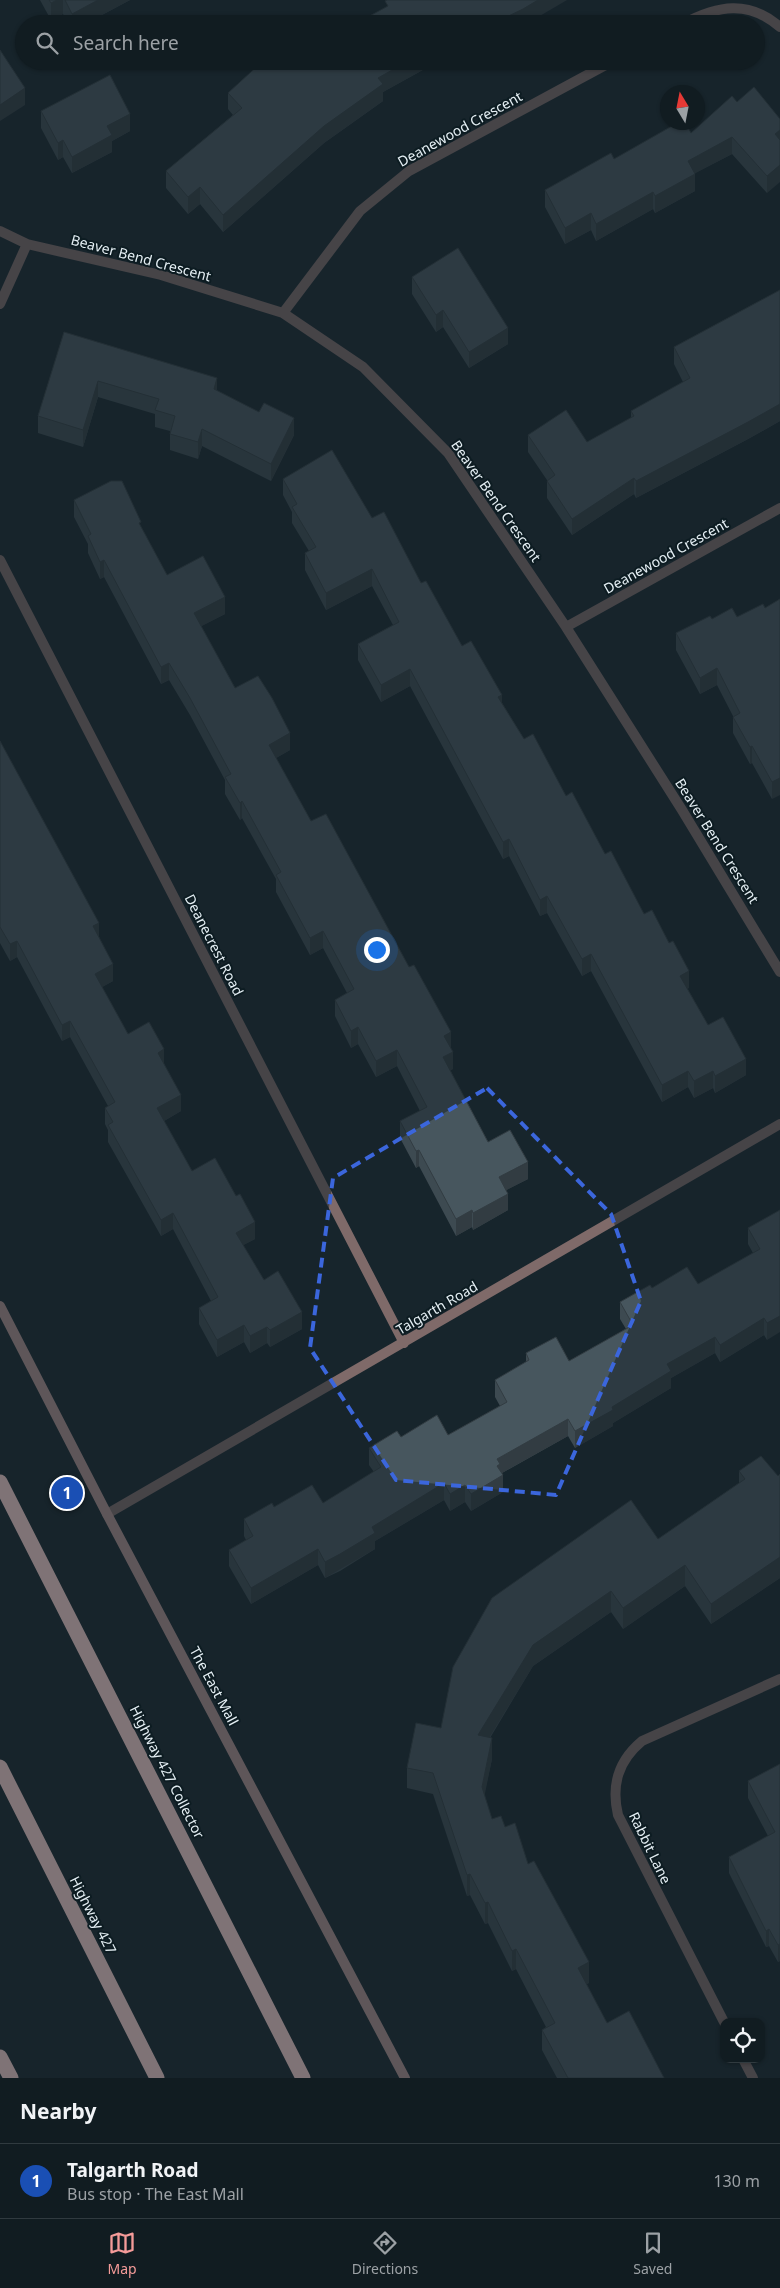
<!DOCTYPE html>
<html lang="en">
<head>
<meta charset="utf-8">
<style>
	body { margin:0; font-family:"Noto Sans",sans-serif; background:#1e292e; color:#f1f3f6 }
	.controls { position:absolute; right:15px; bottom:15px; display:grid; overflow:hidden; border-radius:10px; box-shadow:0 1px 4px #0004 }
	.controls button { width:45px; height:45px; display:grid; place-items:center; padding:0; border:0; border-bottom:1px solid #303a3f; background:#111c21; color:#f1f3f6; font:25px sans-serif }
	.compass { position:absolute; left:660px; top:85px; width:45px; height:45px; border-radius:50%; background:#111c21; box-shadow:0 1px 4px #0004; rotate:350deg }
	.you { position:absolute; left:376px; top:949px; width:18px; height:18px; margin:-12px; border:4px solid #fff; border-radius:50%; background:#1a73e8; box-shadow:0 0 0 8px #1a73e833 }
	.badge { display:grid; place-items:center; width:32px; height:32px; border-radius:50%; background:#f59b99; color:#fff; font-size:16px; font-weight:700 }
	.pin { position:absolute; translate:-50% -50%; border:2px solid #fff; box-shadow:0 1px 5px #0006 }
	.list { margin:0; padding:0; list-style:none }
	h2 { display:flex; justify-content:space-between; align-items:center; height:65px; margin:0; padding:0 20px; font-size:21px }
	h2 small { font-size:16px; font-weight:400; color:#9ca1a5 }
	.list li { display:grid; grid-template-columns:32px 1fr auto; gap:15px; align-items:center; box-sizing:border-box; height:75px; padding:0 20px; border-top:1px solid #303a3f }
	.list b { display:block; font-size:19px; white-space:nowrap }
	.list p { margin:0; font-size:16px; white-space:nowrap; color:#9ca1a5 }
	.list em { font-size:16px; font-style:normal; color:#9ca1a5 }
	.icon { flex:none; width:28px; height:28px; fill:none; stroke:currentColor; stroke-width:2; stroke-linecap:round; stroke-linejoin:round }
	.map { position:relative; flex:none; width:780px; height:2078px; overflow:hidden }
	.search { position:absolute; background:#111c21; box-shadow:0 1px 4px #0004; left:15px; right:15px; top:15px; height:55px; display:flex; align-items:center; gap:12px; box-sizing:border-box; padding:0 18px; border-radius:28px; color:#9ca1a5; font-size:19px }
	.sheet { height:140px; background:#111c21 }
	nav { display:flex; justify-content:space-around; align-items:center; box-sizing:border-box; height:70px; border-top:1px solid #303a3f; background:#111c21; font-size:14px; color:#9ca1a5 }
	nav a { display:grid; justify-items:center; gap:2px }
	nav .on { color:#f59b99 }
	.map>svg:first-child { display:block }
</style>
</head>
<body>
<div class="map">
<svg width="780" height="2078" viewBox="0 0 780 2078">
	<rect width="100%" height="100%" fill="#17252c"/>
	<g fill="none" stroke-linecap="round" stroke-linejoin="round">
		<!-- minor -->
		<path stroke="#7f6a69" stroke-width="10" d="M683,24C718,5 749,0 780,27
			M0,231L27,244L161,275L283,313L363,367L448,453L566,627L682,810L780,972
			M0,304L27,244
			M283,313L360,211L409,171L613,61
			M0,560L404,1343
			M566,627L780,508
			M107,1514L780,1124
			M724,2022L618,1815C611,1785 618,1761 642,1741L780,1679
			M743,2059L753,2078"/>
		<!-- secondary -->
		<path stroke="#b49391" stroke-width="10" d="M0,1306L107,1514L405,2078"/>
		<!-- motorway -->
		<path stroke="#fcd2d0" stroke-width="15" d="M0,1482L303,2078
			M0,1767L157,2078
			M0,2057L11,2078"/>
	</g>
	<!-- wall -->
	<path fill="#3d4a51" d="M40,0H130L85,24H68L63,14L51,20Z
		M263,61H439L383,92V101L324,143L223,232L200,204L188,214L166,188V171L233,115L228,109V93Z
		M737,102L780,119L767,193L732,154L695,173V191L655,213L653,209L596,241L591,230L565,244L545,207V190L614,159L691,133Z
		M41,111L130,131L112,141V152L72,173L63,157L58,160L41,128Z
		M412,277L508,344L469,368L443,327L436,332L412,294Z
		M780,290V421L748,439L636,498L634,494L572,535L547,498V480L528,452V435L587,442L631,418V411L683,382L674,364V347Z
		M64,332L217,391L294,435L271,481L202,446L198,459L170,450V431L155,427V414L98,397L83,447L38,433V416Z
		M283,479L372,518L421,583L462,646L502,703L524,739L566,796L644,914L689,988H687L708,1025L746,1075L715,1093L713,1088L694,1098L688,1087L662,1102L591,971L582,976L547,913L540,916L509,856L503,859L410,686L381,702L358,660V644L393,625L372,586L326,610L305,570V553L309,551L292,523V512L283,495Z
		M74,500L141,527L167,575L225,614L201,626L235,688L290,750L276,758L311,821L451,1049L453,1069L450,1070L488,1142L528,1179L506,1190L508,1210L473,1230L472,1227L456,1236L419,1166L416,1168L400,1138V1121L420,1111L397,1066L376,1077L358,1044L351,1048L335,1016V1000L347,993L323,948L310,955L276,892V879L242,818L240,820L225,794V780L190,715L169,680L161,684L104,577L100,579L88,553V544L74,517Z
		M780,599L772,799L752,763L750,764L733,733V716L717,685L700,694L676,650V633L712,619L737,617L765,608Z
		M0,741L99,937L113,981L102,987L128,1034L164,1065L181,1111L164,1121L192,1171L255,1239L243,1245L264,1280L302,1329L270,1347L267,1343L250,1353L244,1342L217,1357L199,1324V1308L211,1301L173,1229L161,1236L108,1142V1130L105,1124V1108L108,1106L70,1037L62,1041L17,957L10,961L0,943Z
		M780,1210L767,1340L764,1335L720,1362L715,1353L671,1378V1388L613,1423V1426L575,1448L568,1436L502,1473L503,1492L471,1511L465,1502L450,1511L444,1500L375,1541V1549L340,1571L325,1578L318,1565L251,1604L229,1566V1550L246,1540L244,1536V1519L274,1507L323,1503L374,1472L369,1465V1448L401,1437L448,1435L500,1406L495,1397V1380L526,1363V1353L569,1361L626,1329L620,1319V1302L652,1288L698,1284L753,1253L748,1244V1228Z
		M739,1471L778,1476L780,1474V1578L711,1624L685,1586L623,1629L611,1612L533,1666L490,1738L492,1759L484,1795L492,1819L505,1827L528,1864L589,1983L586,1984L607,2023L664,2078H557L542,2050V2030L546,2027L516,1969L512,1971L488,1923L485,1924L470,1895L467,1896L433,1794L407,1788V1768L441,1728L658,1539L739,1483Z
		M780,1764V1961L778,1962L769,1946L766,1947L729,1873V1857L768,1836L748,1798V1781Z"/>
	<!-- shaded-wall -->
	<path fill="#323c42" d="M57,0H63V14L51,20V3Z
		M98,0H130L85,24H72V14Z
		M538,0H567L526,24H492Z
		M408,61H439L383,92V101L324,143L223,232V215L378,78Z
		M25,88V105L0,121V105Z
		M130,114V131L112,141V152L72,173V157L107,126Z
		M780,130V146L775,134Z
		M732,137V154L688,177V161Z
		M63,140V157L58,160V143Z
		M780,165V182L767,193V176Z
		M695,174V191L655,213V196Z
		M200,187V204L188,214V197Z
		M653,192V209L596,241V224Z
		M591,213V230L565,244V228Z
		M443,310V327L436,332V315Z
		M508,328V344L469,368V352Z
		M217,378V394L214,389Z
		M98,381V397L83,447V430Z
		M780,404V421L748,439L636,498V481Z
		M294,418V435L271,481V464Z
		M202,429V446L198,459V442Z
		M634,478V494L572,535V519Z
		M104,560V577L100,579V562Z
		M372,569V586L326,610V593Z
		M225,597V614L194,630V613Z
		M169,663V680L161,684V667Z
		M717,668V685L700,694V678Z
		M410,669V686L381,702V685Z
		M502,695V712L498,697Z
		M290,733V750L269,762V745Z
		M752,746V763L750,764V747Z
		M780,778V795L772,799V782Z
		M242,801V818L240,820V803Z
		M509,839V856L503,859V842Z
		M547,896V913L540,916V900Z
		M99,923V940L93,926Z
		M323,931V948L310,955V938Z
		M17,941V957L10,961V944Z
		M591,954V971L582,976V959Z
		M113,964V981L95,991V974Z
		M689,971V988L680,993V976Z
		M70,1021V1037L62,1041V1025Z
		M358,1027V1044L351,1048V1031Z
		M451,1032V1049L444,1036Z
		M164,1049V1066L158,1053Z
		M397,1050V1066L376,1077V1061Z
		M453,1052V1069L443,1074V1057Z
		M746,1059V1075L715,1093V1076Z
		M688,1071V1087L662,1102V1085Z
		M713,1071V1088L694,1098V1081Z
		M181,1095V1111L157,1125V1108Z
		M419,1150V1166L416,1168V1151Z
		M528,1162V1179L499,1194V1177Z
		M508,1194V1210L473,1230V1213Z
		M472,1210V1227L456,1236V1219Z
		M173,1213V1229L161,1236V1220Z
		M255,1222V1239L236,1249V1233Z
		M302,1312V1329L270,1347V1330Z
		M780,1316V1332L767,1340V1323Z
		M764,1318V1335L720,1362V1345Z
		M244,1325V1342L217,1357V1340Z
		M267,1327V1343L250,1353V1336Z
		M715,1337V1353L671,1378V1388L613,1423V1426L575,1448V1431L612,1407L667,1364Z
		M568,1419V1436L500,1474L503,1475V1492L471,1511V1494L497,1459Z
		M444,1483V1500L375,1541V1549L325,1578V1562L372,1527Z
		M465,1485V1502L450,1511V1494Z
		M318,1549V1565L251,1604V1588Z
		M780,1557V1578L711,1624V1604Z
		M685,1565V1586L623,1629V1608Z
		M611,1591V1612L533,1666L478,1756V1735L533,1645Z
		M492,1738V1759L482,1808V1787Z
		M470,1874V1895L467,1896V1875Z
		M488,1902V1923L485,1924V1903Z
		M769,1929V1946L766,1947V1931Z
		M780,1944V1961L778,1962V1945Z
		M516,1949V1969L512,1971V1951Z
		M589,1962V1983L578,1989V1968Z"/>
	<!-- building -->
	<path fill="#47565e" stroke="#323c42" d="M49,0H57L51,3Z
		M65,0H98L72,14Z
		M387,0H538L523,9L492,24H355L388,6L385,1Z
		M331,16L337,24H321Z
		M0,50L25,88L0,105Z
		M263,61H408L378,78L383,84L324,126L223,215L200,187L188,197L166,171L242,108L228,93Z
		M110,75L130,114L107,126L112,135L72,157L63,140L58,143L41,111Z
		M754,87L780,119V130L775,134L780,140V165L767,176L732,137L688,161L695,174L655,196L653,192L596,224L591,213L565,228L545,190L611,153L614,159L679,122H685L691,133L732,96L737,102Z
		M458,248L508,328L469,352L443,310L436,315L412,277Z
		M780,290V404L748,422L636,481L634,478L572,519L547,481L555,475L528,435L566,410L587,442L634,416L631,411L690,378L674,347Z
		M64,332L217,378L214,389L259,412L264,403L294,418L271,464L202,429L198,442L170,434L175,416L155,410L159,399L98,381L83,430L38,416Z
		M332,450L372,518L384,512L421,583L426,581L462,646L471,641L502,695L498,697L524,739L533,734L566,796L572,792L605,854L611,851L644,914L652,910L669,943L673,941L689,971L680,976L708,1025L723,1017L746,1059L715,1076L713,1071L694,1081L688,1071L662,1085L591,954L582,959L547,896L540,900L509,839L503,842L410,669L381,685L358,644L399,622L372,569L326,593L305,553L316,547L292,507L297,504L283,479Z
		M111,481H122L141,522L139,523L167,575L203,556L225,597L194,613L235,688L258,676L272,698L290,733L269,745L311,821L326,814L409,967L414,965L451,1032L444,1036L453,1052L443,1057L488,1142L510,1130L528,1162L499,1177L508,1194L473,1213L472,1210L456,1219L419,1150L416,1151L400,1121L427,1107L397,1050L376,1061L358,1027L351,1031L335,1000L354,989L323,931L310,938L276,875L281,872L242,801L240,803L225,777L231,774L190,698L169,663L161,667L104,560L100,562L88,536L91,534L74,500Z
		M780,599V778L772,782L752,746L750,747L733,717L740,713L717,668L700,678L676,633L710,616L712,619L732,608L737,617L763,604L765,608Z
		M0,741L99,923L93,926L113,964L95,974L128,1034L149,1022L164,1049L158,1053L181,1095L157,1108L192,1171L215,1158L236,1196L240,1194L255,1222L236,1233L264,1280L278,1271L302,1312L270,1330L267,1327L250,1336L244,1325L217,1340L199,1308L218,1297L173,1213L161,1220L108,1125L113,1122L105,1108L115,1102L70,1021L62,1025L17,941L10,944L0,927Z
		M780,1210V1316L767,1323L764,1318L720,1345L715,1337L667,1364L671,1371L612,1407L613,1410L575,1431L568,1419L497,1459L500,1464L497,1466L503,1475L471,1494L465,1485L450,1494L444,1483L372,1527L375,1533L340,1554L325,1562L318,1549L251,1588L229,1550L253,1536L244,1519L272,1503L274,1507L312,1485L323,1503L381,1467L369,1448L397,1431L401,1437L437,1415L448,1435L507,1402L495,1380L529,1360L526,1353L556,1337L569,1361L633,1325L620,1302L650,1285L652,1288L687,1267L698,1284L760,1249L748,1228Z
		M761,1456L778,1476L780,1474V1557L711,1604L685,1565L623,1608L611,1591L533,1645L478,1735L492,1738L482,1787L492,1819L501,1816L505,1827L515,1823L528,1864L534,1861L589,1962L578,1968L607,2023L629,2011L664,2078H568L542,2030L555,2023L516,1949L512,1951L488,1902L485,1903L470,1874L467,1875L433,1773L407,1768L416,1723L441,1728L453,1667L492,1598L631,1500L658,1539L745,1479L739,1471Z
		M780,1764V1944L778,1945L769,1929L766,1931L729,1857L775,1832L748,1781Z"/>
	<!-- marked area -->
	<path d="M0 0H780V2078H0ZM487,1088L611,1214L641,1301L556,1495L396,1480L310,1348L333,1178Z" fill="#17252c" fill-opacity=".55" fill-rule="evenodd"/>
	<path fill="none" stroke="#3b66dc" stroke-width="4" stroke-dasharray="10 6" stroke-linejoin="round" d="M487,1088L611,1214L641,1301L556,1495L396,1480L310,1348L333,1178Z"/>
	<g text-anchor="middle" stroke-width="4" stroke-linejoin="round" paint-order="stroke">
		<!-- street labels -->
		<g font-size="14" fill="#e5eff4" stroke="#0d1c22">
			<text transform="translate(460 129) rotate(-29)" y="5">Deanewood Crescent</text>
			<text transform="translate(141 258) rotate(15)" y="5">Beaver Bend Crescent</text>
			<text transform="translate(496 501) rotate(55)" y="5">Beaver Bend Crescent</text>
			<text transform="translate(666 556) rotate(-29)" y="5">Deanewood Crescent</text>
			<text transform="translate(717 841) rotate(58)" y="5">Beaver Bend Crescent</text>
			<text transform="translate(214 945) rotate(63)" y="5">Deanecrest Road</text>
			<text transform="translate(437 1308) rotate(-30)" y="5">Talgarth Road</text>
			<text transform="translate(214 1686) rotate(62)" y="5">The East Mall</text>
			<text transform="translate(167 1772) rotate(63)" y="5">Highway 427 Collector</text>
			<text transform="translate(650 1848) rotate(64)" y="5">Rabbit Lane</text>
			<text transform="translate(93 1915) rotate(63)" y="5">Highway 427</text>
		</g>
	</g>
</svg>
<div class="controls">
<button><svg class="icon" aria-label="locate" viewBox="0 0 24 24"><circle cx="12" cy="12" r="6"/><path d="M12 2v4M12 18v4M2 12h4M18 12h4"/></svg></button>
</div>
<svg class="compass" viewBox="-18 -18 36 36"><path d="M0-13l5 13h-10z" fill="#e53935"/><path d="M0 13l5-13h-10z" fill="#9ca1a5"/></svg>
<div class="you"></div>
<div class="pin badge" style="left:67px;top:1493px;background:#1a4fb4">1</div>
<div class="search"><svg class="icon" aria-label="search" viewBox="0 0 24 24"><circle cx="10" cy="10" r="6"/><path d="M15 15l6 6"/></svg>Search here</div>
</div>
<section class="sheet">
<h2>Nearby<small></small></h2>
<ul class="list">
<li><span class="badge" style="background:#1a4fb4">1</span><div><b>Talgarth Road</b><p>Bus stop · The East Mall</p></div><em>130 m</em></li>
</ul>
</section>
<nav>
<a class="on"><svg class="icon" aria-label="map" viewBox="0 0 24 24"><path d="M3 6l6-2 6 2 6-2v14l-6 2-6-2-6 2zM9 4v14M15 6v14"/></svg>Map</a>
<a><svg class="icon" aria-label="directions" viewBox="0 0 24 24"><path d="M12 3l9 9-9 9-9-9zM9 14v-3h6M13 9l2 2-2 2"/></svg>Directions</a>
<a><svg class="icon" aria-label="saved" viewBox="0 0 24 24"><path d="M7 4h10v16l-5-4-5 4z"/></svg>Saved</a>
</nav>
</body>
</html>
